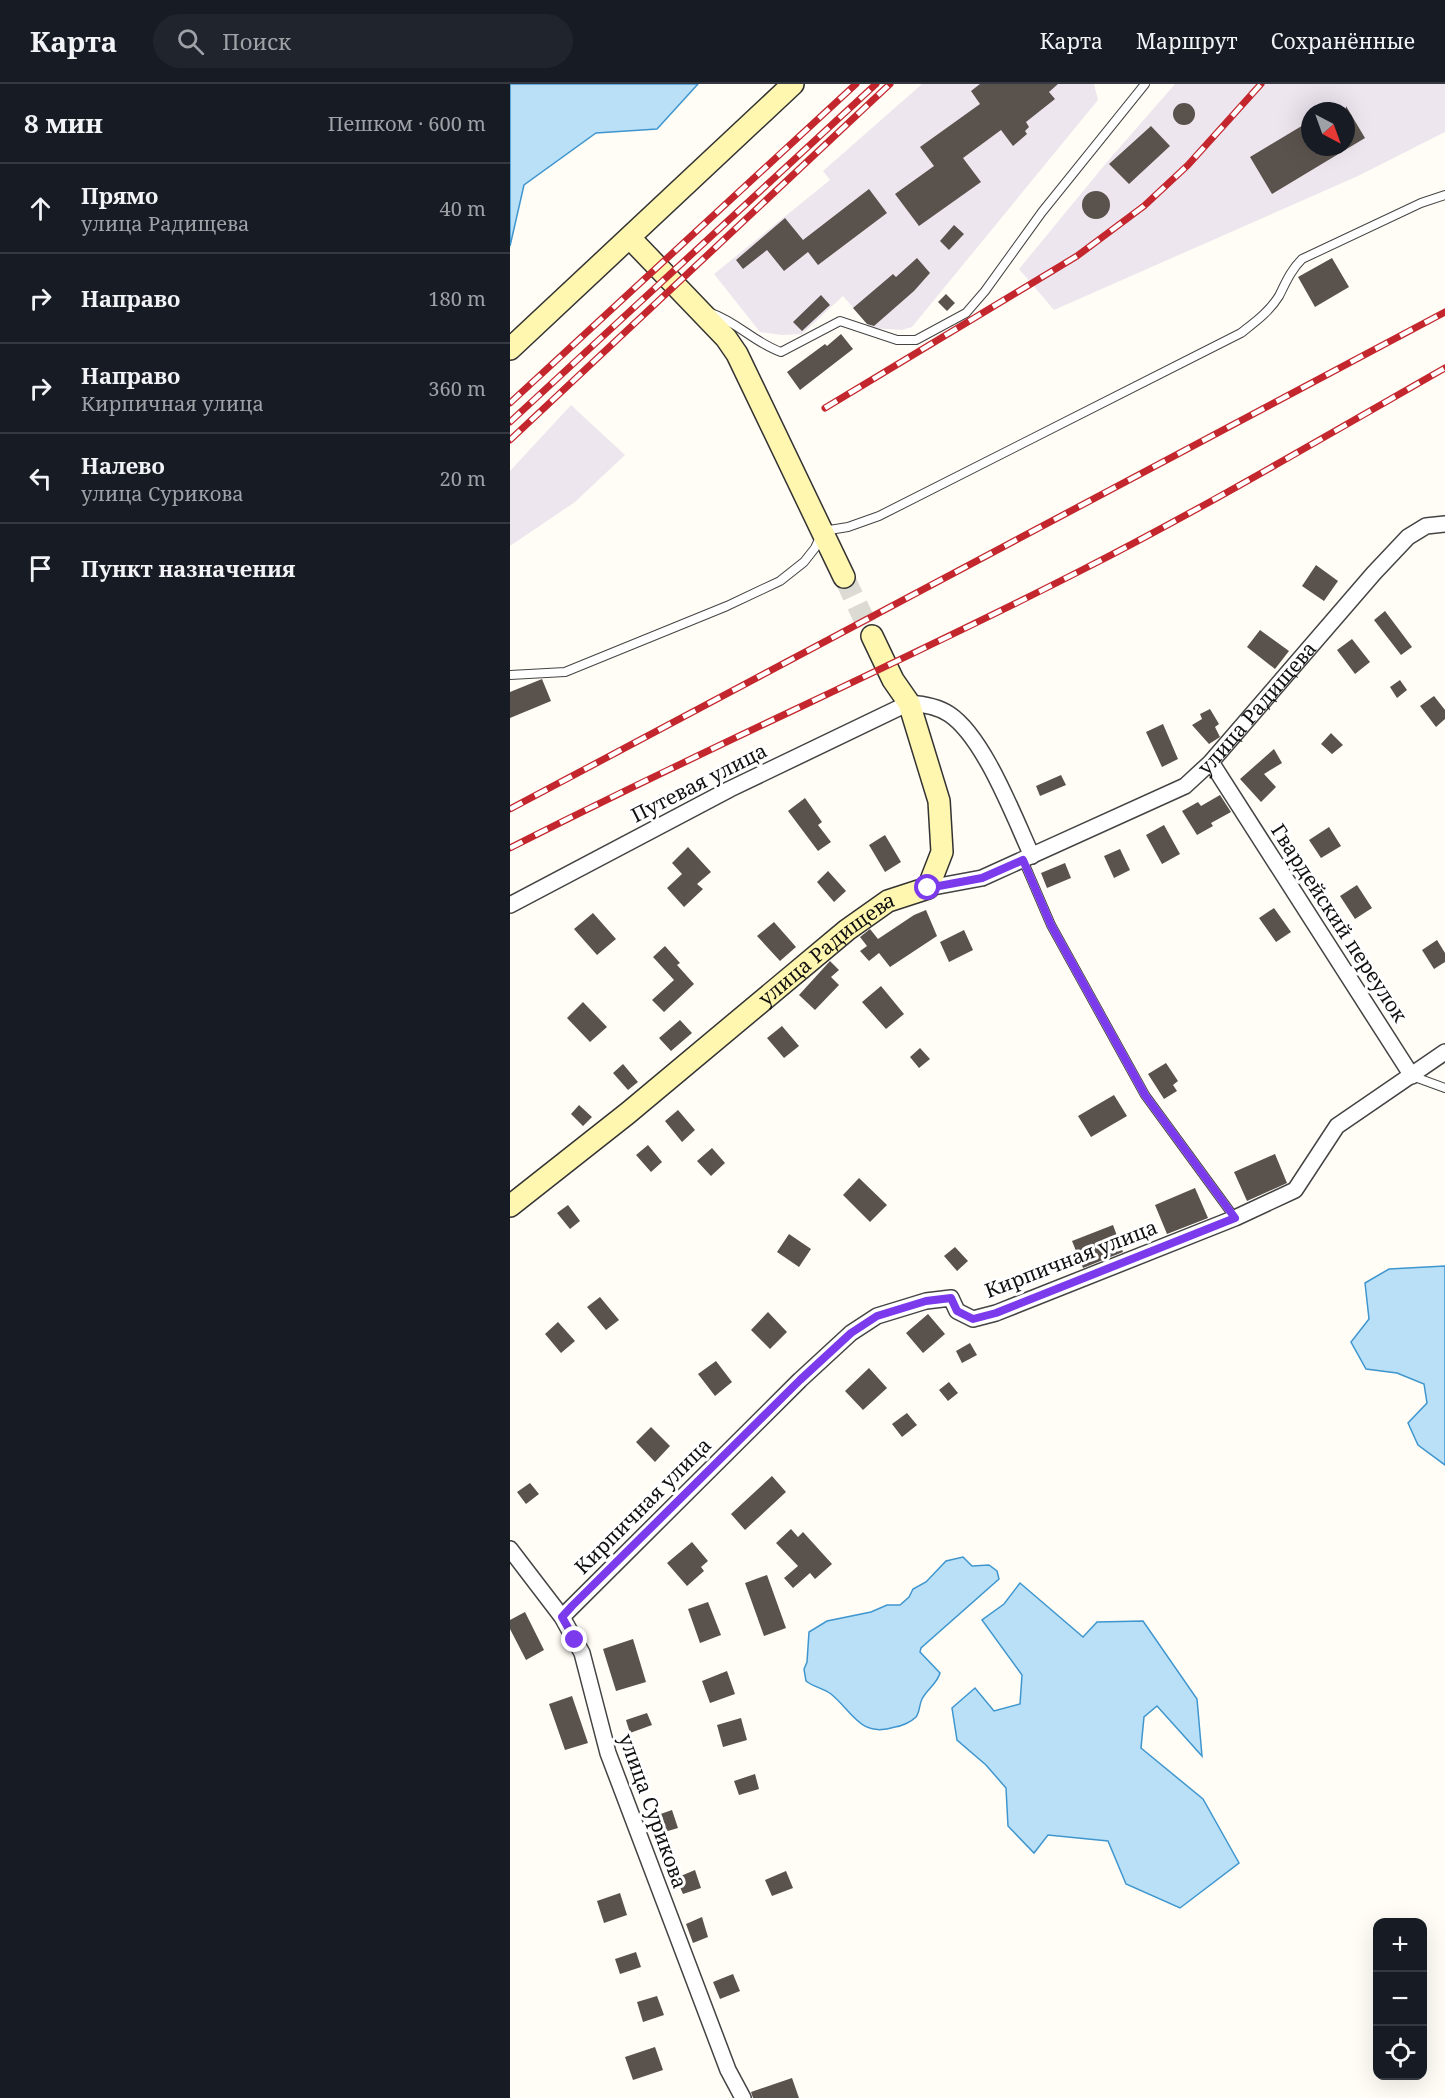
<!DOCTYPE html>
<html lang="ru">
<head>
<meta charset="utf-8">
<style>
	body { margin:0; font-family:"Noto Serif",serif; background:#20242c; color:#f1f3f6 }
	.controls { position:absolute; right:18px; bottom:18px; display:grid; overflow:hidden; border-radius:12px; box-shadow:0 6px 24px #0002 }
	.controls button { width:54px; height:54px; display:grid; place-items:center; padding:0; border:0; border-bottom:2px solid #363941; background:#171b24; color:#f1f3f6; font:30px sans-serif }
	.compass { position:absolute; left:791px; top:18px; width:54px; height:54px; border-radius:50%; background:#171b24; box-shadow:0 6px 24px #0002; rotate:139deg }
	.stop { position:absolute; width:18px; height:18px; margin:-14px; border:4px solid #7c3aed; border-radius:50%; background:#fff }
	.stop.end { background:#7c3aed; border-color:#fff; box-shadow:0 2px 6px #0008 }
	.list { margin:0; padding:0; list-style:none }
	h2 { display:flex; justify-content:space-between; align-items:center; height:78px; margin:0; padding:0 24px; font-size:26px }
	h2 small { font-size:20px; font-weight:400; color:#9ea1a6 }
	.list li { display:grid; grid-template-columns:39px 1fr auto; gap:18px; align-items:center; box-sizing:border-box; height:90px; padding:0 24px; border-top:2px solid #363941 }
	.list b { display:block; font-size:22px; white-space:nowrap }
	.list p { margin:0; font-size:20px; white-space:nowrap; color:#9ea1a6 }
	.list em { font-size:20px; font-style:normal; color:#9ea1a6 }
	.icon { flex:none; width:33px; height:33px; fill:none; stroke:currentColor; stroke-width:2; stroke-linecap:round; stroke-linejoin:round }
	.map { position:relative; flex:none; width:935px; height:2014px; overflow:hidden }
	header { display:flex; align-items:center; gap:36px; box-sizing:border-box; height:84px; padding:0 30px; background:#171b24; border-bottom:2px solid #363941 }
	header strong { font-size:28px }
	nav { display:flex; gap:33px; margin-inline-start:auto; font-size:21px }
	.search { width:420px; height:54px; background:#20242c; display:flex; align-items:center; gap:15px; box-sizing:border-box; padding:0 21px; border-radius:33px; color:#9ea1a6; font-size:22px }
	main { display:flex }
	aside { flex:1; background:#171b24 }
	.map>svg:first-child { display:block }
</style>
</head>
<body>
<header>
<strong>Карта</strong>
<div class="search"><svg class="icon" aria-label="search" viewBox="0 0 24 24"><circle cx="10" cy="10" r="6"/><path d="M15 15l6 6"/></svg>Поиск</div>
<nav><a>Карта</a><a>Маршрут</a><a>Сохранённые</a></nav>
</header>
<main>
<aside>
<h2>8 мин<small>Пешком · 600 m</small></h2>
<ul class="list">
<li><svg class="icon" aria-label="ahead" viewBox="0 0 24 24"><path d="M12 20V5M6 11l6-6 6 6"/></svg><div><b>Прямо</b><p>улица Радищева</p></div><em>40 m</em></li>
<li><svg class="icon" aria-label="right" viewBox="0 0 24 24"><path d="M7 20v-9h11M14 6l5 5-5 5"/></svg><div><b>Направо</b></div><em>180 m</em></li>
<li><svg class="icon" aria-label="right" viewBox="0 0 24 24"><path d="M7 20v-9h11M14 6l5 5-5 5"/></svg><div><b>Направо</b><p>Кирпичная улица</p></div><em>360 m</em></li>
<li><svg class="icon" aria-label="left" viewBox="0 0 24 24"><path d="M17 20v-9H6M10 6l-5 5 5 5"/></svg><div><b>Налево</b><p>улица Сурикова</p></div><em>20 m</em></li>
<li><svg class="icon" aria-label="arrive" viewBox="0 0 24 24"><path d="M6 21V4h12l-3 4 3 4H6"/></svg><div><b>Пункт назначения</b></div></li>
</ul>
</aside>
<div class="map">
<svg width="935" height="2014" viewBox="0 0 935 2014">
	<rect width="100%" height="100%" fill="#fffdf5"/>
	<!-- industrial -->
	<path fill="#eee6ef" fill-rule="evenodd" d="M412,0H584L588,16L402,243L392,246L361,244L333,212L292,250L272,251L250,248L204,190L320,96L313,87Z
		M665,0H935V48L848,92L544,226L509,185L597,78ZM800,27H836V63H800Z
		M61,321L115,371L65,418L0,462V387Z"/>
	<!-- water -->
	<path fill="#b9e0f7" stroke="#3f96cf" stroke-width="1.5" d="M0,0H188L147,45L86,49L14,101L0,162Z
		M935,1182V1381L908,1361L898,1339L917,1319L914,1300L887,1289L856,1285L841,1258L859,1235L855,1199L879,1185Z
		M453,1473L462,1482L479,1481L487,1487L489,1495L411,1564L410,1568L430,1589C427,1600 417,1605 412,1615C409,1621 410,1628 406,1633C401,1638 392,1642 385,1643C350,1654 344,1629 321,1610C313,1604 303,1603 296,1597L294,1585L297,1578L299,1548L317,1537L361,1528L377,1521H390L399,1513L403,1505L416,1498L436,1477Z
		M510,1499L573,1553L587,1538L633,1537L687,1615L692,1672L647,1622L634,1633L631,1664L693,1715L729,1779L670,1824L616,1800L598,1757L538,1751L524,1769L498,1742L496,1704L476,1681L447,1656L442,1624L465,1604L484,1627L510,1620L512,1591L472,1536L494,1520Z"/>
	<!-- building -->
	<path fill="#5a524d" d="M470,0H548L539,8L545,15L516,38L519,43L515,47L517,50L503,62L491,46L453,74L471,98L409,142L385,110L424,82L410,63L470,20L461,7Z
		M663 30a11 11 0 1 1 22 0a11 11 0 1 1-22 0Z
		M836,22L855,54L762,110L740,73L800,37V63H836Z
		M641,42L660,62L619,100L599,80Z
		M359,105L377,129L308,181L298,168L274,187L257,166L233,185L226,176L275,134L293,156Z
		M572 121a14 14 0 1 1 28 0a14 14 0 1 1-28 0Z
		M444,141L454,150L439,166L430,157Z
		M407,174L420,189L404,207L364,242L357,240L343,224L383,190L386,193Z
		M822,174L839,203L805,223L788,193Z
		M436,210L445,219L437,227L428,218Z
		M311,211L320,221L292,247L283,238Z
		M331,250L343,265L290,306L277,288L315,260L317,262Z
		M806,481L828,497L814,517L792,502Z
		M875,527L902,563L891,571L864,536Z
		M750,546L779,567L765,585L737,563Z
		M842,555L860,578L845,590L827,566Z
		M32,595L41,617L0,634V608Z
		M890,596L897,606L887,614L880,603Z
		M924,612L935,626V635L926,643L910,622Z
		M700,625L709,640L705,643L710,653L699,660L682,641L692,635L690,630Z
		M653,640L668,675L652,683L636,648Z
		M821,649L833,661L822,670L811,660Z
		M764,665L772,679L754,690L766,703L751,718L730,695Z
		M551,691L556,701L530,712L526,702Z
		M710,711L721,728L701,739L703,742L687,751L672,727L688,718L691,722Z
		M295,714L312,738L308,741L321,758L308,767L278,727Z
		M654,741L670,770L652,780L636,751Z
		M819,743L831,762L811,774L799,756Z
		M375,751L391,778L375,788L359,761Z
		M178,763L201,788L187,800L193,805L174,823L157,804L172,790L162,779Z
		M610,765L620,786L604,794L594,772Z
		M555,779L561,794L537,804L531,789Z
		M318,787L336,807L324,818L307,798Z
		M847,801L862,824L845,835L830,812Z
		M764,824L781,848L766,858L749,834Z
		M416,826L427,852L380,883L369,869L359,877L350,867L357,862L350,853L360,845L368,855L404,831Z
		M83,829L106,855L87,871L64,845Z
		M264,838L286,863L270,877L247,852Z
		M454,846L463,866L439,878L430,858Z
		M927,856L935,869V878L924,885L912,866Z
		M155,862L170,879L167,881L184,900L154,928L142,916L164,896L143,873Z
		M320,877L329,886L321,893L329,901L305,926L289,911Z
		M371,902L394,930L376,945L352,918Z
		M73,918L97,943L80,958L57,934Z
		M170,936L182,949L161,967L149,954Z
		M272,942L289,962L274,974L257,954Z
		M410,964L420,975L409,984L400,973Z
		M656,979L668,997L663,1001L667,1007L654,1015L638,990Z
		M113,980L128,998L118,1006L103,989Z
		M604,1011L617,1032L581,1053L568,1032Z
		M69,1021L82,1033L73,1042L61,1030Z
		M168,1026L185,1046L172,1058L155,1037Z
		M138,1061L152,1078L141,1088L126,1071Z
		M202,1064L215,1079L201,1092L187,1077Z
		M765,1070L777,1099L737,1117L724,1088Z
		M349,1094L377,1121L360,1138L333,1111Z
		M685,1104L698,1134L657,1150L645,1121Z
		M58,1121L70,1137L60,1145L47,1129Z
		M603,1141L613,1168L573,1184L562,1157Z
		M279,1150L301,1165L289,1183L267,1168Z
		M445,1163L458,1177L447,1187L434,1172Z
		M90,1213L109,1236L96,1246L77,1223Z
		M258,1228L277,1248L260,1265L241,1246Z
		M418,1230L435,1250L413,1269L396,1249Z
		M48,1238L65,1257L51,1269L35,1250Z
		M460,1259L467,1271L452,1279L446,1267Z
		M206,1277L222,1298L205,1312L188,1290Z
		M359,1284L377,1304L353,1326L335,1307Z
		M439,1298L448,1309L438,1317L429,1306Z
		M397,1329L407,1341L392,1353L382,1340Z
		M141,1343L160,1362L145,1378L126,1358Z
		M262,1392L276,1408L235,1446L221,1430Z
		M20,1399L29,1410L16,1420L7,1408Z
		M281,1445L288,1453L293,1448L322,1480L305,1495L300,1489L283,1504L274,1494L288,1482L266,1459Z
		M182,1458L198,1477L191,1483L194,1487L177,1502L157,1479Z
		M257,1491L276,1544L254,1552L235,1499Z
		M198,1518L211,1551L190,1559L178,1525Z
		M15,1528L34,1566L16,1576L0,1545V1536Z
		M123,1555L136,1598L106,1607L93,1565Z
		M217,1587L225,1610L200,1619L192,1597Z
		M62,1612L78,1659L55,1666L39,1620Z
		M137,1629L142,1641L120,1649L116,1636Z
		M231,1634L237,1656L213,1663L207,1641Z
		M245,1690L249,1705L229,1711L224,1697Z
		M162,1726L168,1744L148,1750L142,1733Z
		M185,1786L191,1804L173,1810L166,1794Z
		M276,1787L283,1804L262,1812L255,1796Z
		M110,1809L117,1831L94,1839L87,1817Z
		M192,1833L198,1853L183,1859L176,1840Z
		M126,1868L131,1883L110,1890L105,1875Z
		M223,1890L230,1907L210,1915L203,1898Z
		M147,1912L154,1931L133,1938L127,1918Z
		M145,1963L153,1986L123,1996L115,1973Z
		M282,1994L289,2014H243L241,2008Z"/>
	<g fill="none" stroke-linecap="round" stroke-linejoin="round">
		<!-- secondary-tunnel -->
		<path stroke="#dbdad3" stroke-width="21" stroke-dasharray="21 10" stroke-linecap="butt" d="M334,493L362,552"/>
		<!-- lane casing -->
		<g stroke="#444" stroke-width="10">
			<path id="lane" d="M201,229C227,238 245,259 271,268L330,237L387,256H406L456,229L475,207L532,128L635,0
				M0,591L55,588L217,522L270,497L294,478L305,464L313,447L338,443L369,432L731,249C745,238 759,228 769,212C776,198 781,186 792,175L911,119L935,111
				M513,776L541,841L635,1011L725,1134
				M902,992L935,1004"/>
		</g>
		<!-- street casing -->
		<g stroke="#444" stroke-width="18">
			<g id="street">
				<path d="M701,678L902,992"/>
				<path id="s1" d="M418,804L472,794L675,702L701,678L864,489L898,453L916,442L935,440"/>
				<path d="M0,821L220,705L399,619C413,620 427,622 439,630C474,653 504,733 522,772"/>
				<path d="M0,1465L52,1533L72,1569L98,1669L218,1986L233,2014"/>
				<path d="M52,1533L290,1296L341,1249L367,1232L416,1217L441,1214L447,1227L463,1235L486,1229L725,1134L785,1106L827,1042L935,968"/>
			</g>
		</g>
		<!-- secondary casing -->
		<g stroke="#333" stroke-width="24">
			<g id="secondary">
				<path d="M120,154L216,254L227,270L334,493"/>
				<path d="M0,265L283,0"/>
				<path id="s2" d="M0,1122L118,1029L337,846L378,817L418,804L432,768L429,717L399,619L383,596L362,552"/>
			</g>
		</g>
		<!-- lane -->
		<use href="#lane" stroke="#fff" stroke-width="8"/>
		<!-- street -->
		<use href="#street" stroke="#fff" stroke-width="15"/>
		<!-- secondary -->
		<use href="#secondary" stroke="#fff6b0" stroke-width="21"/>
		<!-- rail casing -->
		<g stroke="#c4262e" stroke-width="7">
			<path id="rail" d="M0,319L346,0
				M315,324L567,172L634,122L678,81L751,0
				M0,338L366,0
				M0,356L380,0
				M0,725L935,228
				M0,764C188,668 382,583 570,487C694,424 814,353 935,284"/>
		</g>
		<!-- rail -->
		<use href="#rail" stroke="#fff" stroke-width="4.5" stroke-dasharray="14" stroke-linecap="butt"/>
	</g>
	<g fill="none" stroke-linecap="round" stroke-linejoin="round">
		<!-- route -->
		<path stroke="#7c3aed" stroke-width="8" d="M65,1556L52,1533L62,1522L290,1296L341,1249L367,1232L416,1217L441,1214L447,1227L463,1235L486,1229L725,1134L635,1011L541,841L513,776L472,794L418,804"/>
	</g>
	<g text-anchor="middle" stroke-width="6" stroke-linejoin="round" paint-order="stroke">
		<!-- street labels -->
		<g font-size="20" fill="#111" stroke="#fff">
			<text dy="7" stroke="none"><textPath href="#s1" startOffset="384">улица Радищева</textPath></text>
			<text transform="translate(189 699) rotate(-27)" y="7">Путевая улица</text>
			<text transform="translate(829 839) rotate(57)" y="7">Гвардейский переулок</text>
			<text dy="7" stroke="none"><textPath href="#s2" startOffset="408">улица Радищева</textPath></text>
			<text transform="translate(561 1175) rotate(-21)" y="7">Кирпичная улица</text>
			<text transform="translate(133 1422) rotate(-45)" y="7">Кирпичная улица</text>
			<text transform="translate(143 1727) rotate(70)" y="7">улица Сурикова</text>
		</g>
	</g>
</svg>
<div class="controls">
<button>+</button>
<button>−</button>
<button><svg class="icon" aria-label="locate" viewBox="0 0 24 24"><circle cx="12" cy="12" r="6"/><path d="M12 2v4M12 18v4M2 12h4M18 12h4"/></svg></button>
</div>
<svg class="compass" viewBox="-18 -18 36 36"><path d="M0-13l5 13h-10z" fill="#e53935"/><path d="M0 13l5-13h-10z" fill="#9ea1a6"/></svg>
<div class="stop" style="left:418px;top:804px"></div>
<div class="stop end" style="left:65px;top:1556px"></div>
</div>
</main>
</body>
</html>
